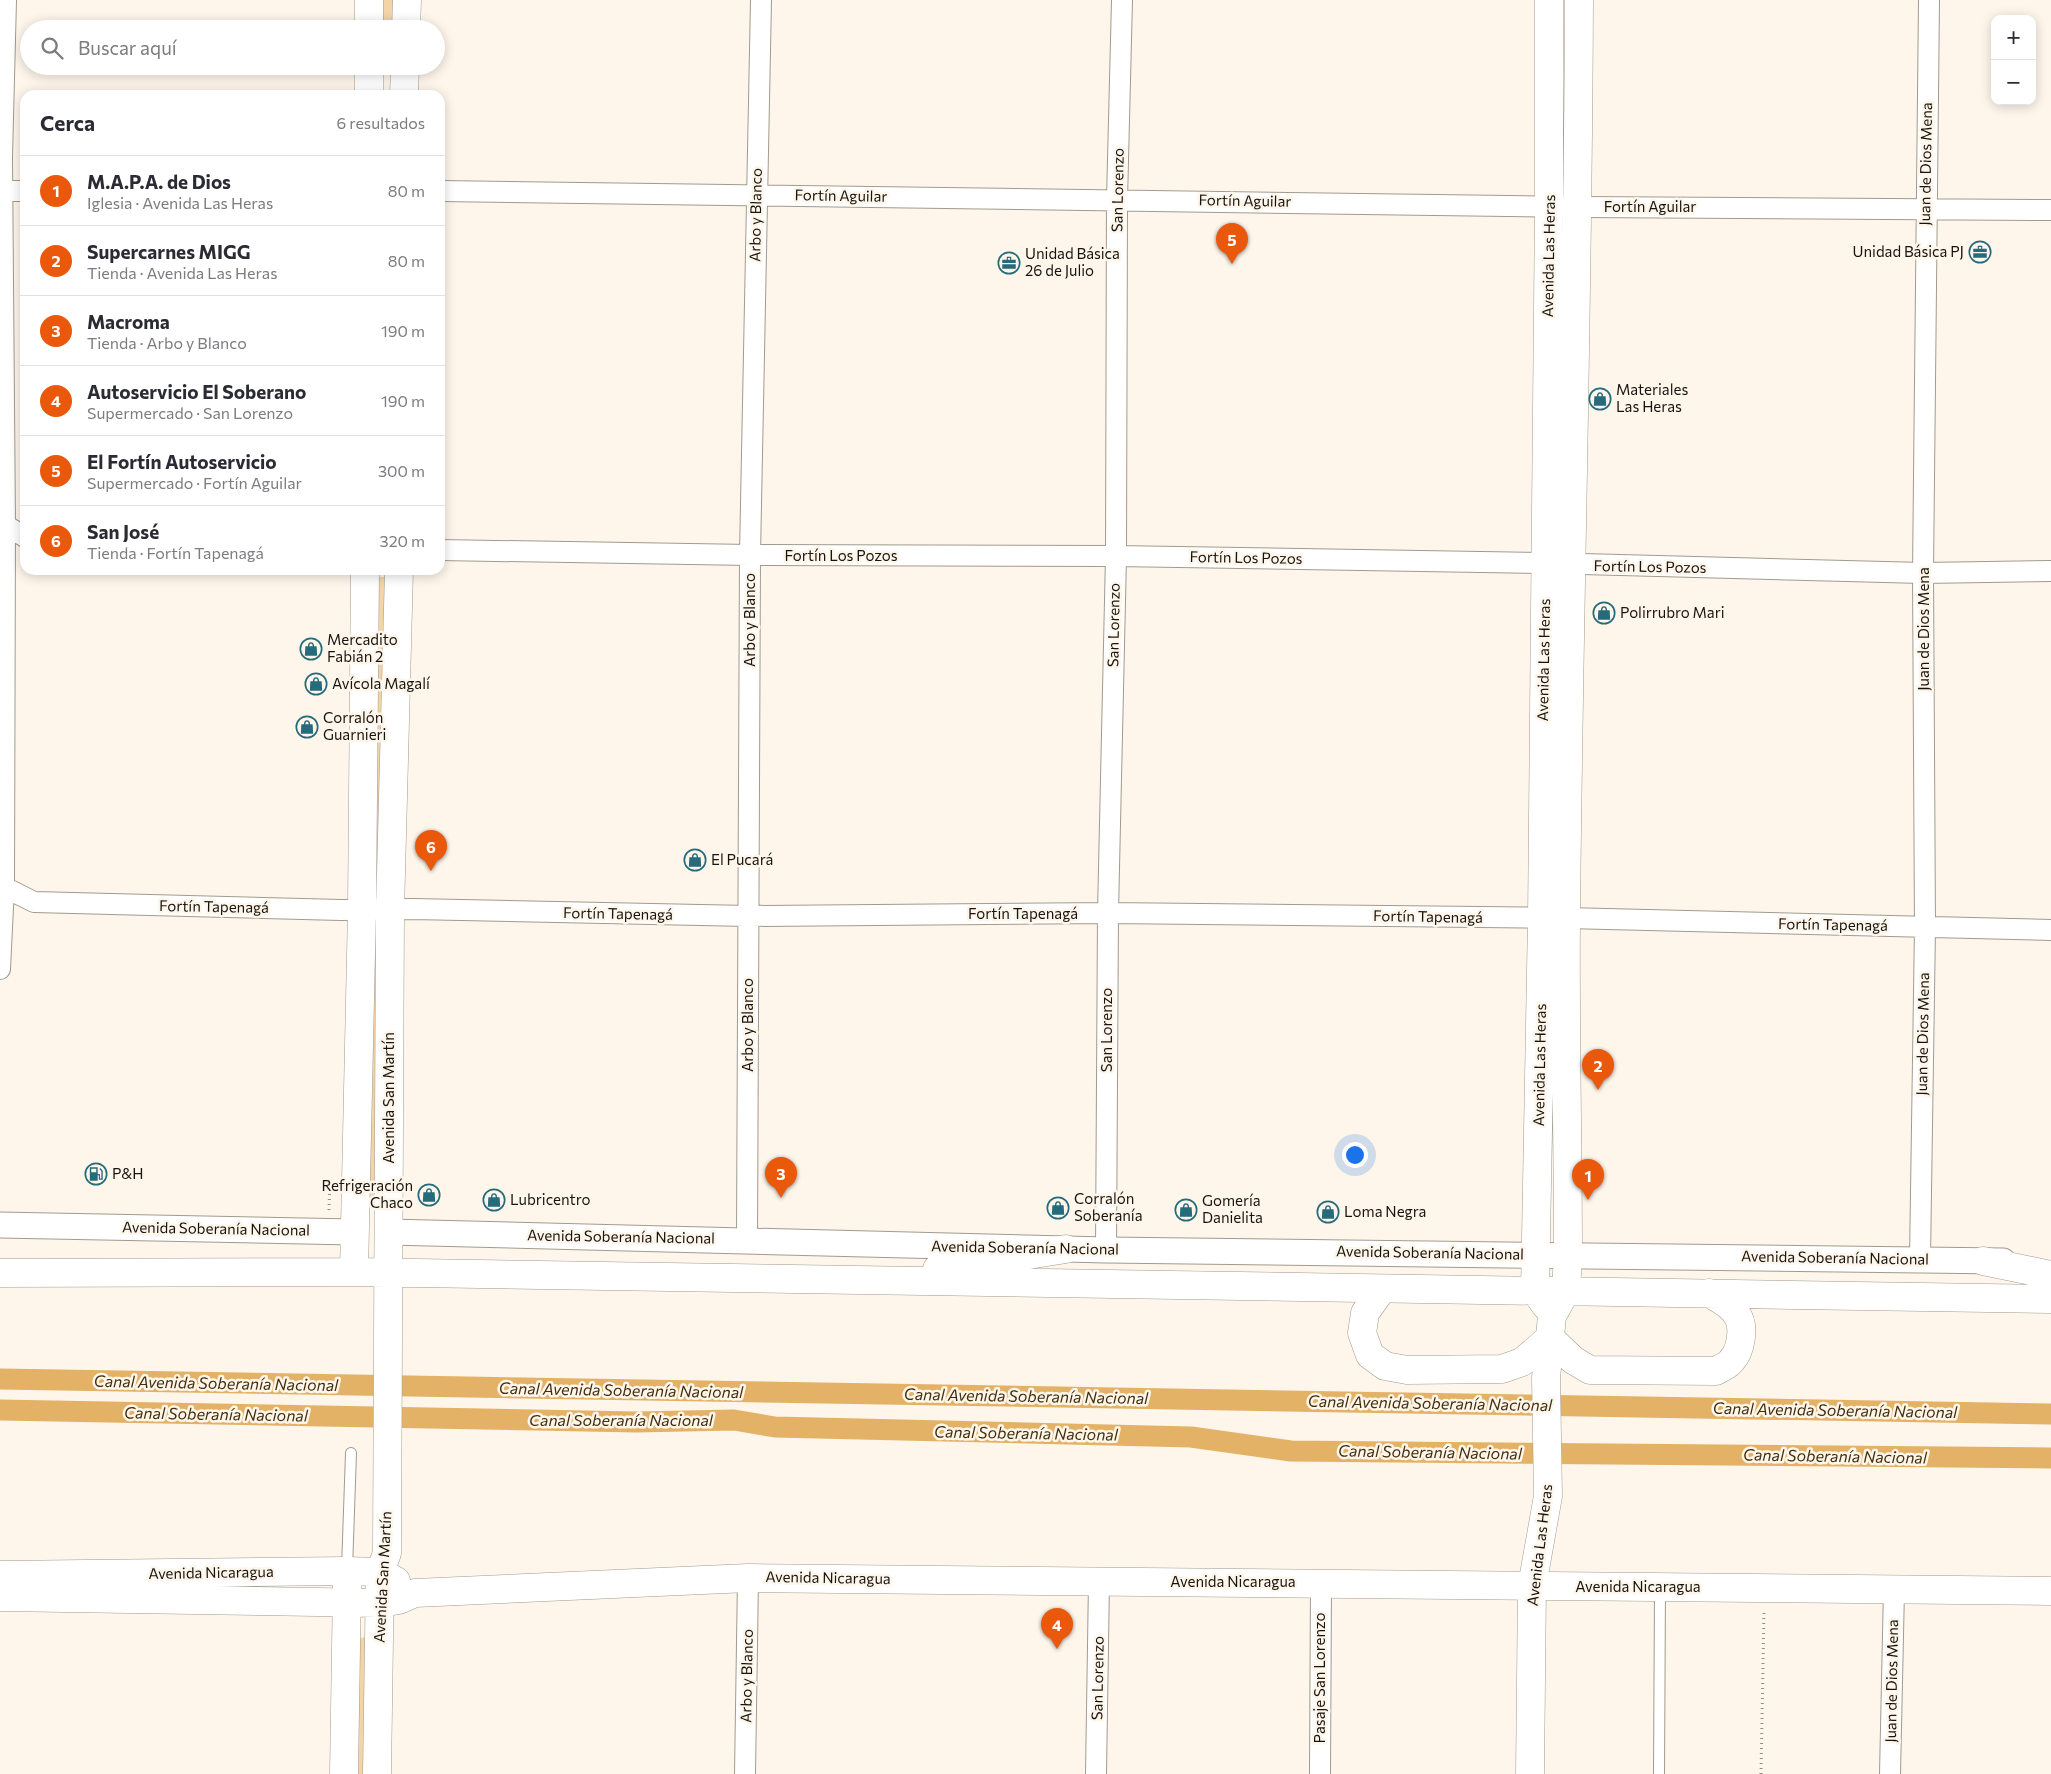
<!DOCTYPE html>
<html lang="es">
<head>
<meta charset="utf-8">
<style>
	body { margin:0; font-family:Commissioner,sans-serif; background:#f2f2f3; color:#2b2b33 }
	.controls { position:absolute; right:15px; top:15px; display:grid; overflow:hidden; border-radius:10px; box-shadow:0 2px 12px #0003 }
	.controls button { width:45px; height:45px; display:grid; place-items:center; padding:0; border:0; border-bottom:1px solid #e1e1e2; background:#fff; color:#2b2b33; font:25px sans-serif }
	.you { position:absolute; left:1354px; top:1154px; width:18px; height:18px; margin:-12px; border:4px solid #fff; border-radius:50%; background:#1a73e8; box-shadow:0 0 0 8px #1a73e833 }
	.badge { display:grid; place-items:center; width:32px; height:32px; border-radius:50%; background:#ea580c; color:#fff; font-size:16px; font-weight:700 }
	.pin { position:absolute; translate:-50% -41px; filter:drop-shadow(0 1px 2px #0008) }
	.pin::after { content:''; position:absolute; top:26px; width:18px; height:15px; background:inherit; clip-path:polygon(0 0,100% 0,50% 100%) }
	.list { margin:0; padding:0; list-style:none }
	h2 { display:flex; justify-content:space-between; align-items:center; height:65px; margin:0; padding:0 20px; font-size:21px }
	h2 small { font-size:16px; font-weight:400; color:#7c7c81 }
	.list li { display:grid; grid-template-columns:32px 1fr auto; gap:15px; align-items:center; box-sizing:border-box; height:70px; padding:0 20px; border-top:1px solid #e1e1e2 }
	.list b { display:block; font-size:19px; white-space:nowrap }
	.list p { margin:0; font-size:16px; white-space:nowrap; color:#7c7c81 }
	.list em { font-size:16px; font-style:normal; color:#7c7c81 }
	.icon { flex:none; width:28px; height:28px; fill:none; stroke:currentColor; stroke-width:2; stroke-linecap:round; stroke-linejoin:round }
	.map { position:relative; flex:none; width:2051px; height:1774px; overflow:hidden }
	.search { position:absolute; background:#fff; box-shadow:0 2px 12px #0003; left:20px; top:20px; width:425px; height:55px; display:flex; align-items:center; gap:12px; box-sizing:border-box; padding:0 18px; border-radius:28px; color:#7c7c81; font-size:19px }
	.panel { position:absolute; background:#fff; box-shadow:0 2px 12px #0003; left:20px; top:90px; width:425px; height:485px; border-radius:15px }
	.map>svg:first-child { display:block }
</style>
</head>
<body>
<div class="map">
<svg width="2051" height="1774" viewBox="0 0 2051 1774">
	<rect width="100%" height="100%" fill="#fef6eb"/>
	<!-- green -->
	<path fill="#f3d4a6" d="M380,0H393L392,29H379Z
		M376,577H389L385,879H373Z
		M374,937L384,938L379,1207H369Z
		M366,1637L367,1774H353L357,1643L361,1638Z"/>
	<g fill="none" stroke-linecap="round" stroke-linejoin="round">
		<!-- canal -->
		<path stroke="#e3b266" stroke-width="21" d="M0,1379L2051,1414
			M0,1410L636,1422L734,1420L775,1427L1191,1437L1291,1451L2051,1458"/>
		<!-- service casing -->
		<g stroke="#a39a8e" stroke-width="12">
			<path id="service" d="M347,1569L351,1453
				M1659,1774L1660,1588"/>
		</g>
		<!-- minor casing -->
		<g stroke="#a39a8e" stroke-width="22">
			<path id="minor" d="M3,191H25
				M440,191L1579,207L2051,210
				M0,522L25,537
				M440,550L750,555L1116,556L1545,563L1923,573L2051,571
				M0,885L34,902L341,910L413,909L748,916L1108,913L1566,918L2051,930
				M0,969L4,887L5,525L2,157L6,0
				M747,1240L750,555L761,0
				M1106,1250L1108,913L1116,556L1117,200L1122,0
				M1920,1259L1925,927L1923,573L1929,0
				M745,1774L748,1578
				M1096,1774L1099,1581
				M1320,1774L1321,1582
				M1890,1774L1894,1589"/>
		</g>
		<!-- tertiary casing -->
		<g stroke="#a39a8e" stroke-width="27">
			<path id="tertiary" d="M0,1225L354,1232
				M388,1232L1106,1250L2003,1261"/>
		</g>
		<!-- secondary casing -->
		<g stroke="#a39a8e" stroke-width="29">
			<path id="secondary" d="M369,0V29
				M406,29L407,0
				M369,66V95
				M404,95L405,66
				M1983,1261L2051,1275
				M937,1269L1066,1249
				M354,1272L362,909L365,570
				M0,1273L354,1272L2051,1299
				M1382,1289L1365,1313L1362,1333L1370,1355L1385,1366L1407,1370L1502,1369L1522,1362L1550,1338L1573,1360L1590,1370L1716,1371C1721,1368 1729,1365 1732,1360C1741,1350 1745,1326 1737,1315C1731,1304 1719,1299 1709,1293
				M1546,1306L1535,1291L1542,918L1549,206V0
				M0,1575L347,1571L380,1572L396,1581
				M0,1597L380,1603L399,1600L415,1593L748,1578L2051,1591
				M344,1774L347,1585
				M377,1774L380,1572L387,1553L390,911L399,570
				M1530,1774L1532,1586L1548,1496L1546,1378L1552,1316L1566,1291L1568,1255C1568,1142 1565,1028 1566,915C1569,610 1578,305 1579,0"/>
		</g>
		<!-- path -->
		<path stroke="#948e86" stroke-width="3" stroke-dasharray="1 4" stroke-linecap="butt" d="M329,1210L330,1177
			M1761,1774L1764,1611"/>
		<!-- service -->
		<use href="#service" stroke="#fff" stroke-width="10"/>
		<!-- minor -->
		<use href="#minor" stroke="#fff" stroke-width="20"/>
		<!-- tertiary -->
		<use href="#tertiary" stroke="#fff" stroke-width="25"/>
		<!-- secondary -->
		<use href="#secondary" stroke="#fff" stroke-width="28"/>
	</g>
	<!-- icons -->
	<defs>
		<g id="office-ring" transform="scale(1.125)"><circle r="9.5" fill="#fef6eb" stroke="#266b7b" stroke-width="1.5"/><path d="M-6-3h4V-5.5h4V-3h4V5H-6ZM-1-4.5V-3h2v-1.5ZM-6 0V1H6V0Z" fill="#266b7b"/></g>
		<g id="shop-ring" transform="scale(1.125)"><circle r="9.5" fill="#fef6eb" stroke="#266b7b" stroke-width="1.5"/><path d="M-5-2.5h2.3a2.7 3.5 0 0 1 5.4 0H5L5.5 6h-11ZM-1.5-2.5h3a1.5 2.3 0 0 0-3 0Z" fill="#266b7b"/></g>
		<g id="fuel-ring" transform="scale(1.125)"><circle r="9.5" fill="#fef6eb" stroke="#266b7b" stroke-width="1.5"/><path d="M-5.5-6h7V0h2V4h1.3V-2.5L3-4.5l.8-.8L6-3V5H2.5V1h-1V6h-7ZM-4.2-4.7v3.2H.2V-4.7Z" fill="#266b7b"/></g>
	</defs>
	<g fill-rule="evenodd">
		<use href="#office-ring" x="1980" y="252"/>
		<use href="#office-ring" x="1009" y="263"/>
		<use href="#shop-ring" x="1600" y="399"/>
		<use href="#shop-ring" x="1604" y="613"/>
		<use href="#shop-ring" x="311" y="649"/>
		<use href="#shop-ring" x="316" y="684"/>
		<use href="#shop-ring" x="307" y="727"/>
		<use href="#shop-ring" x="695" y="860"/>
		<use href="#fuel-ring" x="96" y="1174"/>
		<use href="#shop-ring" x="429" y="1195"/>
		<use href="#shop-ring" x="494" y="1200"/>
		<use href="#shop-ring" x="1058" y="1208"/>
		<use href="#shop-ring" x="1186" y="1210"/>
		<use href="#shop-ring" x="1328" y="1212"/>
	</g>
	<g text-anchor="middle" stroke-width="5" stroke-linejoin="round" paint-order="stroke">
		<!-- street labels -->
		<g font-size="15" fill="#17140f" stroke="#fef6eb">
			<text transform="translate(1926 164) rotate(-89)" y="5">Juan de Dios Mena</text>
			<text transform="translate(1118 190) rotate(-89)" y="5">San Lorenzo</text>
			<text transform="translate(841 196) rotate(1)" y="5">Fortín Aguilar</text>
			<text transform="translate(1245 201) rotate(1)" y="5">Fortín Aguilar</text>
			<text x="1650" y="212">Fortín Aguilar</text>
			<text transform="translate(756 215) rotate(-89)" y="5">Arbo y Blanco</text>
			<text transform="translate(1549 256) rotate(-89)" y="5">Avenida Las Heras</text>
			<text x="841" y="561">Fortín Los Pozos</text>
			<text transform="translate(1246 558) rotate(1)" y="5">Fortín Los Pozos</text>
			<text transform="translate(1650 567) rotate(1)" y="5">Fortín Los Pozos</text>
			<text transform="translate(750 620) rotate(-90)" y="5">Arbo y Blanco</text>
			<text transform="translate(1114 625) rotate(-89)" y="5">San Lorenzo</text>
			<text transform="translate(1924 629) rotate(-90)" y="5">Juan de Dios Mena</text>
			<text transform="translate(1544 660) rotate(-89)" y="5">Avenida Las Heras</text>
			<text transform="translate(214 907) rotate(1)" y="5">Fortín Tapenagá</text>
			<text transform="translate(618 914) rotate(1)" y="5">Fortín Tapenagá</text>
			<text x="1023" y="919">Fortín Tapenagá</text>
			<text transform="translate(1428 917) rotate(1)" y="5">Fortín Tapenagá</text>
			<text transform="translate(1833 925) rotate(1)" y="5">Fortín Tapenagá</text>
			<text transform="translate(748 1025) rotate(-90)" y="5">Arbo y Blanco</text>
			<text transform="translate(1107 1030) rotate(-90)" y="5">San Lorenzo</text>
			<text transform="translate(1923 1034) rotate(-89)" y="5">Juan de Dios Mena</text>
			<text transform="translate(1540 1065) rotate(-89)" y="5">Avenida Las Heras</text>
			<text transform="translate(389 1098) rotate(-90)" y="5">Avenida San Martín</text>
			<text transform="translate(216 1229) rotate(1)" y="5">Avenida Soberanía Nacional</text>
			<text transform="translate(621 1237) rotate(1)" y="5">Avenida Soberanía Nacional</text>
			<text transform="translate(1025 1248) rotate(1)" y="5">Avenida Soberanía Nacional</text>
			<text transform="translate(1430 1253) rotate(1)" y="5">Avenida Soberanía Nacional</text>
			<text transform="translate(1835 1258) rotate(1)" y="5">Avenida Soberanía Nacional</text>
			<text transform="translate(1540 1545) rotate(-83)" y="5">Avenida Las Heras</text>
			<text transform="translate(211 1573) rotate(-1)" y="5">Avenida Nicaragua</text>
			<text transform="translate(383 1577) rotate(-87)" y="5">Avenida San Martín</text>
			<text transform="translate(828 1578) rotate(1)" y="5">Avenida Nicaragua</text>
			<text x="1233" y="1587">Avenida Nicaragua</text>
			<text x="1638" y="1592">Avenida Nicaragua</text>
			<text transform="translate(747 1676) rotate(-89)" y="5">Arbo y Blanco</text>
			<text transform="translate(1098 1678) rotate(-89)" y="5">San Lorenzo</text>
			<text transform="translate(1320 1678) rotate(-90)" y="5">Pasaje San Lorenzo</text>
			<text transform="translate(1892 1681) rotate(-89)" y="5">Juan de Dios Mena</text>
		</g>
		<!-- poi labels -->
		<g font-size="15" fill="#17140f" stroke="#fef6eb" text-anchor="start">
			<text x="1964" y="257" text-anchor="end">Unidad Básica PJ</text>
			<text x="1025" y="259">Unidad Básica<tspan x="1025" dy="17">26 de Julio</tspan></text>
			<text x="1616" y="395">Materiales<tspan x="1616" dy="17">Las Heras</tspan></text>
			<text x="1620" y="618">Polirrubro Mari</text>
			<text x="327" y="645">Mercadito<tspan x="327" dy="17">Fabián 2</tspan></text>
			<text x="332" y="689">Avícola Magalí</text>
			<text x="323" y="723">Corralón<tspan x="323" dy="17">Guarnieri</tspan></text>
			<text x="711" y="865">El Pucará</text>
			<text x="112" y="1179">P&amp;H</text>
			<text x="413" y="1191" text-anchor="end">Refrigeración<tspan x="413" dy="17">Chaco</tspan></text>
			<text x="1074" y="1204">Corralón<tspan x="1074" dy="17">Soberanía</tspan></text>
			<text x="510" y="1205">Lubricentro</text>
			<text x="1202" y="1206">Gomería<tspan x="1202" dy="17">Danielita</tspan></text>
			<text x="1344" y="1217">Loma Negra</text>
		</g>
		<!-- water labels -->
		<g font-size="16" font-style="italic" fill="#422e0c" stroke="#fef6eb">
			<text transform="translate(216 1383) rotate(1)" y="6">Canal Avenida Soberanía Nacional</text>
			<text transform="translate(621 1390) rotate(1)" y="6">Canal Avenida Soberanía Nacional</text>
			<text transform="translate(1026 1396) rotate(1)" y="6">Canal Avenida Soberanía Nacional</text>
			<text transform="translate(1430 1403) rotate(1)" y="6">Canal Avenida Soberanía Nacional</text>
			<text transform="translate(1835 1410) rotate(1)" y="6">Canal Avenida Soberanía Nacional</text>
			<text transform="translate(216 1414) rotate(1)" y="6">Canal Soberanía Nacional</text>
			<text x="621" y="1426">Canal Soberanía Nacional</text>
			<text transform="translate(1026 1433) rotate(1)" y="6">Canal Soberanía Nacional</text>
			<text transform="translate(1430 1452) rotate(1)" y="6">Canal Soberanía Nacional</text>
			<text transform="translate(1835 1456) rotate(1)" y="6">Canal Soberanía Nacional</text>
		</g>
	</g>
</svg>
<div class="controls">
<button>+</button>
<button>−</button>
</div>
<div class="you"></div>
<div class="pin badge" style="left:1588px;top:1200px">1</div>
<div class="pin badge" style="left:1598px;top:1090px">2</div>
<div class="pin badge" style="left:781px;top:1198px">3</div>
<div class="pin badge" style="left:1057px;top:1649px">4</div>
<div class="pin badge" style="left:1232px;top:264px">5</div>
<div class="pin badge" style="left:431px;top:871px">6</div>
<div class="search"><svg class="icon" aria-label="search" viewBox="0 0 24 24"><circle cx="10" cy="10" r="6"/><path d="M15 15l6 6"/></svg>Buscar aquí</div>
<section class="panel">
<h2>Cerca<small>6 resultados</small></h2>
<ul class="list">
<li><span class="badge">1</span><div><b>M.A.P.A. de Dios</b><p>Iglesia · Avenida Las Heras</p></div><em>80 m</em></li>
<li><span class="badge">2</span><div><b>Supercarnes MIGG</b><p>Tienda · Avenida Las Heras</p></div><em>80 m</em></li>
<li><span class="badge">3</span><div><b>Macroma</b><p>Tienda · Arbo y Blanco</p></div><em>190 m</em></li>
<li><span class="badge">4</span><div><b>Autoservicio El Soberano</b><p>Supermercado · San Lorenzo</p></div><em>190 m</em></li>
<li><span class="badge">5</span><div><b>El Fortín Autoservicio</b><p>Supermercado · Fortín Aguilar</p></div><em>300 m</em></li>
<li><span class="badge">6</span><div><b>San José</b><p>Tienda · Fortín Tapenagá</p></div><em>320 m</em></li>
</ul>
</section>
</div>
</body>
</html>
